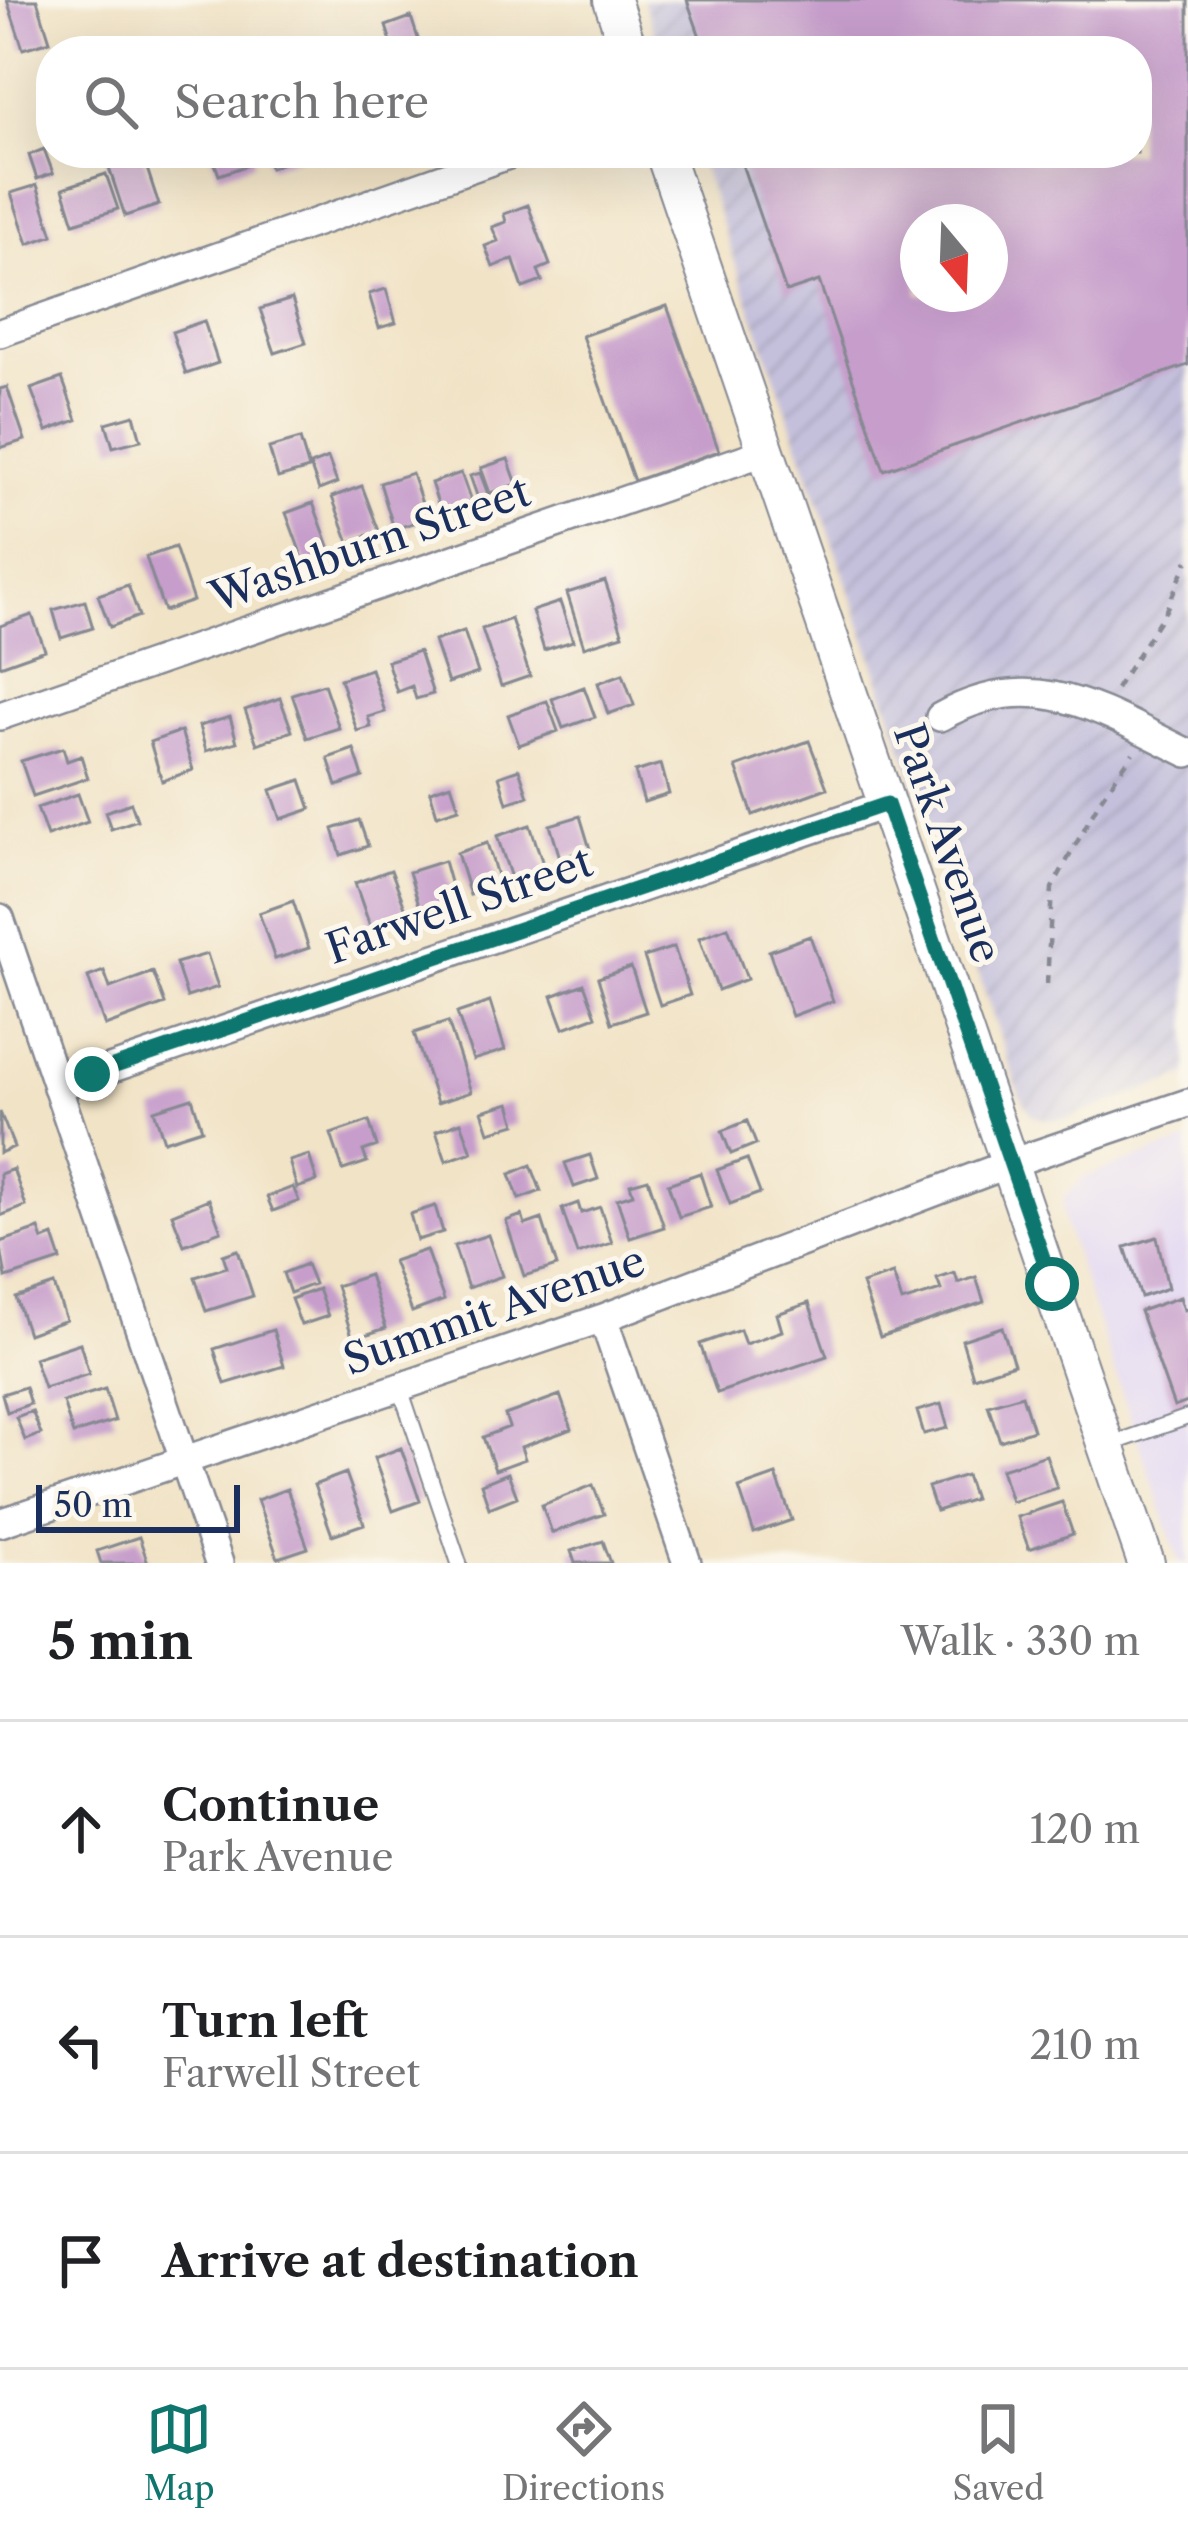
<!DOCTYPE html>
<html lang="en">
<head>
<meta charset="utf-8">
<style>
	body { margin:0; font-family:"Libre Caslon Text",serif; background:#f6f6f6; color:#202124 }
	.compass { position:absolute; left:900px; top:204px; width:108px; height:108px; border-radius:50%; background:#fff; box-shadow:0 12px 48px #0002; rotate:161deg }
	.scale { position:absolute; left:36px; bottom:30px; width:204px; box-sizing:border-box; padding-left:12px; border:6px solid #1b2f5e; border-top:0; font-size:33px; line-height:42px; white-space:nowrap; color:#1b2f5e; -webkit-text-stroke:9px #fbf7ec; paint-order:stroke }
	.stop { position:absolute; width:36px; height:36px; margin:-27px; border:9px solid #0f766e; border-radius:50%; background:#fff }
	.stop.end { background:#0f766e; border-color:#fff; box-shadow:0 3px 12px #0008 }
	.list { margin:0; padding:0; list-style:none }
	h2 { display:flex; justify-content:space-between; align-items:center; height:156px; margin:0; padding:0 48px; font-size:51px }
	h2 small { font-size:39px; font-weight:400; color:#757577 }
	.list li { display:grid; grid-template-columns:78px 1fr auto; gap:36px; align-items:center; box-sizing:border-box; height:216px; padding:0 48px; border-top:3px solid #e0e0e0 }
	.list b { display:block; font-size:45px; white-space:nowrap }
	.list p { margin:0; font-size:39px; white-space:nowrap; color:#757577 }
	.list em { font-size:39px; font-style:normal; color:#757577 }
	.icon { flex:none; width:66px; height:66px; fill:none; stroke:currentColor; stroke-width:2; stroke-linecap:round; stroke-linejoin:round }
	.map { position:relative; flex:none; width:1188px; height:1563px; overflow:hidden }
	.search { position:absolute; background:#fff; box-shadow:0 12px 48px #0002; left:36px; right:36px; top:36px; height:132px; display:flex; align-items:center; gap:30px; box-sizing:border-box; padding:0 42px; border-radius:48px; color:#757577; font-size:45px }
	.sheet { height:804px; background:#fff }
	nav { display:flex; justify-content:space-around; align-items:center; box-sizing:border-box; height:168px; border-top:3px solid #e0e0e0; background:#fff; font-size:33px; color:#757577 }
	nav a { display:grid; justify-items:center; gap:6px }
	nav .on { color:#0f766e }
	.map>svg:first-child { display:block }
</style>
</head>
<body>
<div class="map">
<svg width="1188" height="1563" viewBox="0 0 1188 1563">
	<defs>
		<pattern id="industrial-furrows" width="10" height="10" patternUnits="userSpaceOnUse" patternTransform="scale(3)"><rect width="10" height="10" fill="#c4c0db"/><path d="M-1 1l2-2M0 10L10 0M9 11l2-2" fill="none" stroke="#a8a5be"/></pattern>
	</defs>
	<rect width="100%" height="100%" fill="#fbf7ec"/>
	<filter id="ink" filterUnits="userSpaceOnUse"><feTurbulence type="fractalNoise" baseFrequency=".00833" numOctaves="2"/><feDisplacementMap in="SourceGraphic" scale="24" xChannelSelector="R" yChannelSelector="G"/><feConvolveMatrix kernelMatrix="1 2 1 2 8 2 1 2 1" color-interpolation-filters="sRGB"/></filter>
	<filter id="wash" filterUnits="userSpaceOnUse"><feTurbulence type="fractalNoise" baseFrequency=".004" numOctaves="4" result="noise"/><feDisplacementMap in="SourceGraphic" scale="48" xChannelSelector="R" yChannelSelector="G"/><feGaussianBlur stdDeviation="2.7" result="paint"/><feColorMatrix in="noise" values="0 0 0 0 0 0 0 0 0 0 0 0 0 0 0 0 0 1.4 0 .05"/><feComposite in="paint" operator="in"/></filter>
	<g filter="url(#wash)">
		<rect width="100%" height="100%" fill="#f1e3c6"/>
		<!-- built -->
		<path fill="#e0d4f4" d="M1188,1141V1563H1180L1065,1225L1063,1199L1084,1177Z"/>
		<!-- industrial -->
		<path fill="url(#industrial-furrows)" fill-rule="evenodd" d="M643,0H1188V1075L1068,1118L1047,1120L1033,1116L1020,1096L859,618L697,153H1137V51H661ZM918,222H990V294H918Z"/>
		<g id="blocks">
			<!-- building -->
			<path fill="#c69dcb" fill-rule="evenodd" d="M7,0H37L50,41L23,49Z
				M687,0H1188V365L884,470L819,281L786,292L738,153H1137V51H705ZM918,222H990V294H918Z
				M411,17L422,51H394L386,26Z
				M44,149L53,173L37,179L29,155Z
				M104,153H142L159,205L125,216Z
				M211,153H251L254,163L219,175Z
				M264,153H307L270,168Z
				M106,174L118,209L74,223L63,188Z
				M37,185L53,235L28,244L11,193Z
				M528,205L550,265L538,270L542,281L523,288L513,259L493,267L485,246L498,241L492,227L506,222L504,214Z
				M386,289L396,323L379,328L369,294Z
				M292,299L306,343L275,353L260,309Z
				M667,306L719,451L634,481L582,336Z
				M204,321L218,363L186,374L172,332Z
				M62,378L77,420L47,431L31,389Z
				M7,387L25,440L0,448V389Z
				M134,415L141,440L113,447L106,423Z
				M300,439L309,469L278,478L269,448Z
				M328,458L337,483L319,490L310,465Z
				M508,459L517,484L490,493L481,468Z
				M412,473L427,519L394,529L380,483Z
				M461,473L471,501L441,512L431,483Z
				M480,473L489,497L479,501L470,476Z
				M362,486L379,531L349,542L332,497Z
				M313,503L333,557L306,567L286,513Z
				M175,547L193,601L164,611L146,557Z
				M605,581L623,635L584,647L567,593Z
				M128,585L139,616L110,627L98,595Z
				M85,601L93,628L61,638L53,610Z
				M560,602L573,641L544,650L532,611Z
				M32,615L45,650L0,666V626Z
				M511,619L530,676L501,686L482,629Z
				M464,631L478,673L448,683L434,641Z
				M419,651L433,694L416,699L412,686L397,692L387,661Z
				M371,669L385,712L368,717L371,727L357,731L340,679Z
				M623,674L634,705L608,714L598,683Z
				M324,684L339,728L307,738L292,694Z
				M584,687L595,717L563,728L552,699Z
				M280,698L292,731L257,744L245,710Z
				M547,701L558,731L519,745L508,715Z
				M230,717L237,742L206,751L199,726Z
				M181,731L193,770L162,781L150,742Z
				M809,741L827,788L753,815L736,767Z
				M63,748L67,761L81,756L88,778L33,796L21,761Z
				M354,749L363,777L337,786L328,758Z
				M661,764L669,794L644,802L635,772Z
				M519,769L528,796L507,803L499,776Z
				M301,780L311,809L281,819L271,790Z
				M451,784L459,808L437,815L430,791Z
				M78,794L88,822L47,836L37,808Z
				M131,803L137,820L111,829L105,812Z
				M580,816L590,849L560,858L550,825Z
				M359,820L368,846L341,855L333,829Z
				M530,825L547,876L514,887L497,836Z
				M487,843L500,885L470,895L457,853Z
				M444,861L455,900L421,911L409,872Z
				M391,870L408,915L371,929L355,883Z
				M293,901L309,948L275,959L259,913Z
				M728,927L747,979L718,990L699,938Z
				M810,936L833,1001L792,1016L769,951Z
				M674,947L690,995L660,1005L644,957Z
				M207,954L218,987L187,997L176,963Z
				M631,967L646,1012L612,1023L598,978Z
				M104,971L110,988L153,972L165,1004L105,1026L88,977Z
				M584,984L596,1016L564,1028L552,996Z
				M490,1002L505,1050L473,1060L457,1013Z
				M448,1022L471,1092L437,1103L414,1033Z
				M192,1098L202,1129L164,1141L154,1110Z
				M510,1103L516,1124L489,1132L482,1111Z
				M0,1112L14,1147L0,1153Z
				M369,1121L377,1146L363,1151L367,1162L343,1170L331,1134Z
				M747,1121L756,1144L731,1154L722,1131Z
				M461,1122L472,1152L446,1161L436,1131Z
				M309,1155L317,1181L297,1188L289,1161Z
				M590,1155L598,1179L574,1187L565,1163Z
				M747,1159L760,1193L730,1204L717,1170Z
				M531,1165L541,1191L519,1199L510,1174Z
				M13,1169L26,1206L0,1216V1174Z
				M700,1173L711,1207L679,1217L668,1184Z
				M648,1179L664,1227L630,1238L617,1199L633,1194L630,1184Z
				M293,1187L299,1201L273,1211L267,1197Z
				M209,1199L221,1231L184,1245L172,1214Z
				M578,1203L581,1213L600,1207L612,1243L577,1254L562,1209Z
				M435,1206L443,1232L417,1240L410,1214Z
				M522,1215L525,1225L542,1219L557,1266L524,1276L506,1221Z
				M39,1229L43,1240L53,1236L61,1260L6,1278L0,1242Z
				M488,1235L502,1276L468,1288L454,1246Z
				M1157,1237L1168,1288L1141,1297L1125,1247Z
				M238,1250L253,1296L206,1311L195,1277L227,1267L223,1255Z
				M426,1250L444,1300L412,1312L393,1261Z
				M306,1264L314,1284L290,1293L283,1273Z
				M955,1273L958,1283L976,1277L984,1302L880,1337L862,1284L893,1274L902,1302L941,1290L937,1279Z
				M369,1275L386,1328L353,1339L336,1286Z
				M54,1285L66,1320L28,1334L16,1298Z
				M318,1289L328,1316L301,1325L291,1299Z
				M1180,1297L1184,1310L1188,1309V1402L1174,1407L1140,1311Z
				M809,1303L827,1356L717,1393L700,1344L740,1330L745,1344L782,1331L777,1314Z
				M1002,1327L1014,1364L973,1377L962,1340Z
				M273,1330L284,1366L225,1384L214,1349Z
				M80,1343L89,1374L44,1388L34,1358Z
				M25,1387L30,1404L7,1412L2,1394Z
				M105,1389L115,1421L73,1434L63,1402Z
				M560,1395L572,1429L521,1447L525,1459L495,1470L483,1437L509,1427L505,1415Z
				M1022,1395L1033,1430L1000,1441L988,1405Z
				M941,1404L948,1428L924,1434L917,1411Z
				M32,1411L41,1434L25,1440L16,1417Z
				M401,1448L420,1501L393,1511L374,1458Z
				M1046,1455L1057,1488L1011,1502L1001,1469Z
				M346,1473L364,1524L332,1535L314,1485Z
				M508,1473L517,1497L489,1508L481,1484Z
				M776,1475L792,1520L754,1533L739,1488Z
				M966,1475L974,1499L936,1511L928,1487Z
				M593,1485L604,1514L552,1533L542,1505Z
				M287,1489L308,1548L278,1558L257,1500Z
				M1062,1502L1073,1534L1029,1549L1017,1517Z
				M139,1537L148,1563H101L97,1551Z
				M603,1541L611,1563H575L571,1551Z"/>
		</g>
	</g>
	<g filter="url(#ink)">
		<use href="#blocks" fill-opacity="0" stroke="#868992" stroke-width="3"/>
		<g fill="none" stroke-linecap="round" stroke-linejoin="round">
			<!-- service casing -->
			<g stroke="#868992" stroke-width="18">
				<path id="service" d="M400,1388L459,1563
					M1108,1445L1188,1417"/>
			</g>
			<!-- minor casing -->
			<g stroke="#868992" stroke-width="32">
				<path id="minor" d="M0,333L514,153
					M0,716L767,451
					M940,717C1036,663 1103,712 1188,753
					M0,918L219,1563
					M57,1087L887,804
					M603,1318L687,1563
					M0,1523L603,1318L1011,1163L1188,1103"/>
			</g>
			<!-- tertiary casing -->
			<g stroke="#868992" stroke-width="40">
				<path id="tertiary" d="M612,0L629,51
					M664,153L1146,1563"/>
			</g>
			<!-- path -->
			<path stroke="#868992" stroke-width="4.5" stroke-dasharray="9 9" stroke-linecap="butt" d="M1116,689L1166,610L1188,560
				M1047,984L1052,888L1100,800L1133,753"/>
			<!-- service -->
			<use href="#service" stroke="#fff" stroke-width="14"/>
			<!-- minor -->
			<use href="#minor" stroke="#fff" stroke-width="27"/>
			<!-- tertiary -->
			<use href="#tertiary" stroke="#fff" stroke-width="36"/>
		</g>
	</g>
	<g fill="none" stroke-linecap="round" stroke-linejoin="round" filter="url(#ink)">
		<!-- route -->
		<path stroke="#0f766e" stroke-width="15" d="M92,1074L887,804L1052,1284"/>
	</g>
	<g text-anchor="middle" stroke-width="10" stroke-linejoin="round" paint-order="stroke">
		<!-- street labels -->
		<g font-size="42" fill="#1b2f5e" stroke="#fbf7ec">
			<text transform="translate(370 544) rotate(-19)" y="15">Washburn Street</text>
			<text transform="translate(948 843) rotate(71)" y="15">Park Avenue</text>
			<text transform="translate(459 905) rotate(-19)" y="15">Farwell Street</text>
			<text transform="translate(494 1310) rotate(-19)" y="15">Summit Avenue</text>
		</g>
	</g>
</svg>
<svg class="compass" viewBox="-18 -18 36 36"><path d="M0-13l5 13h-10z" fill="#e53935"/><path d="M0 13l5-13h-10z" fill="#757577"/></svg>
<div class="scale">50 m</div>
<div class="stop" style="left:1052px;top:1284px"></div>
<div class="stop end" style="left:92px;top:1074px"></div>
<div class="search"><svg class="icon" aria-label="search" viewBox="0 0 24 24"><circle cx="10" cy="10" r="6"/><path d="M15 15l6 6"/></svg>Search here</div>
</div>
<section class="sheet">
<h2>5 min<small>Walk · 330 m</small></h2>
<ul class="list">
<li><svg class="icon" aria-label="ahead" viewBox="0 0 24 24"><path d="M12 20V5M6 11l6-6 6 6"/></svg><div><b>Continue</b><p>Park Avenue</p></div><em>120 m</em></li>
<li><svg class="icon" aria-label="left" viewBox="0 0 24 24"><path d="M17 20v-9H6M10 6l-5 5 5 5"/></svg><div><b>Turn left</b><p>Farwell Street</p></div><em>210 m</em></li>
<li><svg class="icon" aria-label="arrive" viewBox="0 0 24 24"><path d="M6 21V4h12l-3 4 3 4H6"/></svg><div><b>Arrive at destination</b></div></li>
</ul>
</section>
<nav>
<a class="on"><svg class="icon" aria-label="map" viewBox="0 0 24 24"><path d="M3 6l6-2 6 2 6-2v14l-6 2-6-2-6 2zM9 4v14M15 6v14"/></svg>Map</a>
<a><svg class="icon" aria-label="directions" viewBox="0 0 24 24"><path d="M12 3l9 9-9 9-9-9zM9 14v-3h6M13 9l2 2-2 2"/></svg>Directions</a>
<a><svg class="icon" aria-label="saved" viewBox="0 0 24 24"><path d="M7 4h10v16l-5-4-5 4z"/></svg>Saved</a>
</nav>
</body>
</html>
